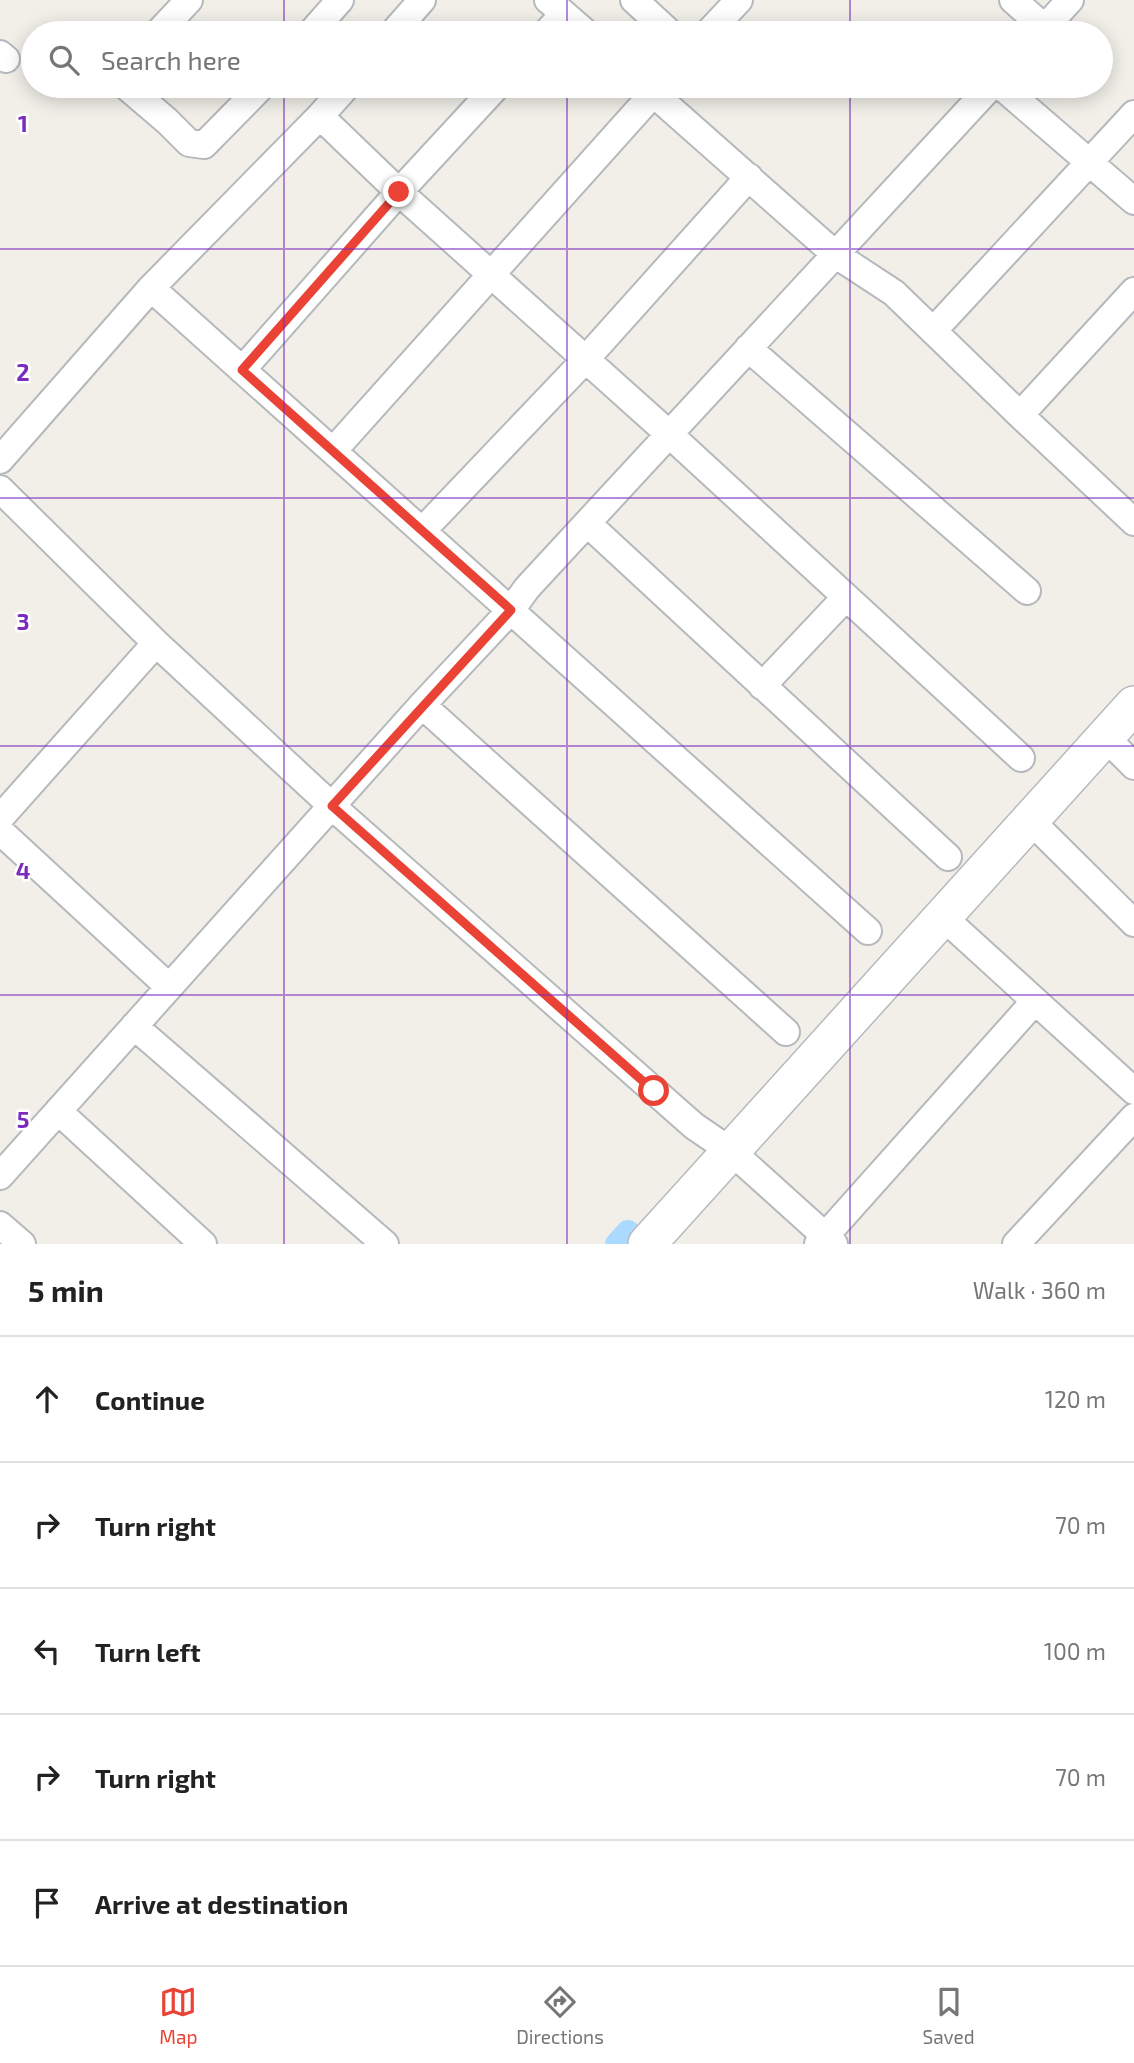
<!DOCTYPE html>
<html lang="en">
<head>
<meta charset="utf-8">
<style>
	body { margin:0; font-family:"Exo 2",sans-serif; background:#f2f2f2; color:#222 }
	.stop { position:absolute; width:21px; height:21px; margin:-16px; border:5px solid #ea4335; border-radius:50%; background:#fff }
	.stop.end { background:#ea4335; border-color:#fff; box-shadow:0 2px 7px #0008 }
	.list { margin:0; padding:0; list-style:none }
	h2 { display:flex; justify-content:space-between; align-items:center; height:91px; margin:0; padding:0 28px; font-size:30px }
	h2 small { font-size:23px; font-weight:400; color:#767676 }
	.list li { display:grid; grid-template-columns:46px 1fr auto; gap:21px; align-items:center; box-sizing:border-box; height:126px; padding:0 28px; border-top:2px solid #e0e0e0 }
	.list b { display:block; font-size:26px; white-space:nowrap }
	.list em { font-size:23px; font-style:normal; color:#767676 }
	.icon { flex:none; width:38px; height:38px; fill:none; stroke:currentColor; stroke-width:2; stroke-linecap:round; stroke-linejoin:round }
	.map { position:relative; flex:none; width:1134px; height:1244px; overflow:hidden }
	.search { position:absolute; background:#fff; box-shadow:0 4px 18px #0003; left:21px; right:21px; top:21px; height:77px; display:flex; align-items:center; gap:18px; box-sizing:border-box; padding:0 24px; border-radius:38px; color:#767676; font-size:26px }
	.sheet { height:721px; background:#fff }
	nav { display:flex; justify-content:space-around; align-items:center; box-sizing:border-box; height:98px; border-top:2px solid #e0e0e0; background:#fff; font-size:19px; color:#767676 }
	nav a { display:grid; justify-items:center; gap:4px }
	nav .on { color:#ea4335 }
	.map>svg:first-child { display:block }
</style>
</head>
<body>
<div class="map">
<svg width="1134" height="1244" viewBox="0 0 1134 1244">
	<rect width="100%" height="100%" fill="#f1efe8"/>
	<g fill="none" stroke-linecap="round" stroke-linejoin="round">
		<!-- canal -->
		<path stroke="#aadaff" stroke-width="24" d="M617,1244L628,1232"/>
		<!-- street casing -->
		<g stroke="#b5b8bc" stroke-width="30">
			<path id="street" d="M548,0L586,33
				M634,0L670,33
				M1013,0L1045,28
				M158,33L189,0
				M311,33L340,0
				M393,33L422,0
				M546,33L564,14
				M708,33L739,0
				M1040,33L1070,0
				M0,54L6,59
				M126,86L167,121L189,143L204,145L262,86
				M645,86L836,255L894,293L1020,415L1134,522
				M1001,86L1134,201
				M320,116L399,192L669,434L1021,758
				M151,288L868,931
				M933,331L1134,114
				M748,348L1027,591
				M242,370L399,192L497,86
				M1020,415L1134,291
				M333,451L660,86
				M0,460L151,288L320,116L347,86
				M0,489L156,643L334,808L694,1126L732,1152L834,1244
				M587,523L948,857
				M422,531L585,360L749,177
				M762,686L846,597
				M422,705L786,1032
				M1105,737L1134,766
				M0,818L156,643
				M1030,820L1134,923
				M0,831L169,987
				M943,917L1134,1091
				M134,1026L385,1244
				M58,1111L203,1244
				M0,1176L422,705L511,610L527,588L991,86
				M0,1225L22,1244
				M818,1244L1035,1001
				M1016,1244L1134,1117"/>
		</g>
		<!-- secondary casing -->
		<g stroke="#b6babf" stroke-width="40">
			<path id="secondary" d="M647,1244L1134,705"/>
		</g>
		<!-- street -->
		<use href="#street" stroke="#fff" stroke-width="26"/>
		<!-- secondary -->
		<use href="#secondary" stroke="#fff" stroke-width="37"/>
	</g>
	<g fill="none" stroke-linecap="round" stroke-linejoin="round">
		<!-- route -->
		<path stroke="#ea4335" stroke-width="9" d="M399,192L242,370L511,610L332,806L654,1091"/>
	</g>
	<!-- grid -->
	<path fill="none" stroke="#7b2cbf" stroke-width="2" stroke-opacity="0.55" d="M284,0V33M567,0V33M850,0V33M284,86V1244M567,86V1244M850,86V1244M0,249H1134M0,498H1134M0,746H1134M0,995H1134"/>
	<g font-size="23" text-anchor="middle" font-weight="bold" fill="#7b2cbf" stroke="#fff" stroke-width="5" stroke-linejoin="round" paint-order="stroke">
		<text x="23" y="132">1</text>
		<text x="23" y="381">2</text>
		<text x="23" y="630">3</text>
		<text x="23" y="879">4</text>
		<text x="23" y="1128">5</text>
	</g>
</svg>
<div class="stop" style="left:654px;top:1091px"></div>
<div class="stop end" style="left:399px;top:192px"></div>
<div class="search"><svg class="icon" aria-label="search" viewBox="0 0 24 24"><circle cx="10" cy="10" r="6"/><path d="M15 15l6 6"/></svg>Search here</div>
</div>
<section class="sheet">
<h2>5 min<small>Walk · 360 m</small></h2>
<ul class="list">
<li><svg class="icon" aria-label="ahead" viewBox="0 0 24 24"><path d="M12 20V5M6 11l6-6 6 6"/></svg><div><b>Continue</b></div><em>120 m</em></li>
<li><svg class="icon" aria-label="right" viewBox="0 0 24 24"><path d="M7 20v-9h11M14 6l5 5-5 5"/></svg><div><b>Turn right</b></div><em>70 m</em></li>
<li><svg class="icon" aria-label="left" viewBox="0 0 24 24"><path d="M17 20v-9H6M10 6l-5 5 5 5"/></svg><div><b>Turn left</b></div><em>100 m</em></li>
<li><svg class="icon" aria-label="right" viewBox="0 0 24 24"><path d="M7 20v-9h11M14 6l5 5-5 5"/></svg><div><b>Turn right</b></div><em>70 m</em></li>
<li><svg class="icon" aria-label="arrive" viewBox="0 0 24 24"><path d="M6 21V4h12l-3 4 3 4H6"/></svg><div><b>Arrive at destination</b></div></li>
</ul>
</section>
<nav>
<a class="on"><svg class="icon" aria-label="map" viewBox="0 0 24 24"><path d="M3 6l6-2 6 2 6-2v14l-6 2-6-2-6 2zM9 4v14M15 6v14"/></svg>Map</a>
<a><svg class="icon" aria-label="directions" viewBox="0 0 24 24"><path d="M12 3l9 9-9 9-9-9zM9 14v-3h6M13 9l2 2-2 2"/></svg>Directions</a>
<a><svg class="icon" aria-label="saved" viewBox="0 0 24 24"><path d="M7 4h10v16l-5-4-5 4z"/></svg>Saved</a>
</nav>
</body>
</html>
